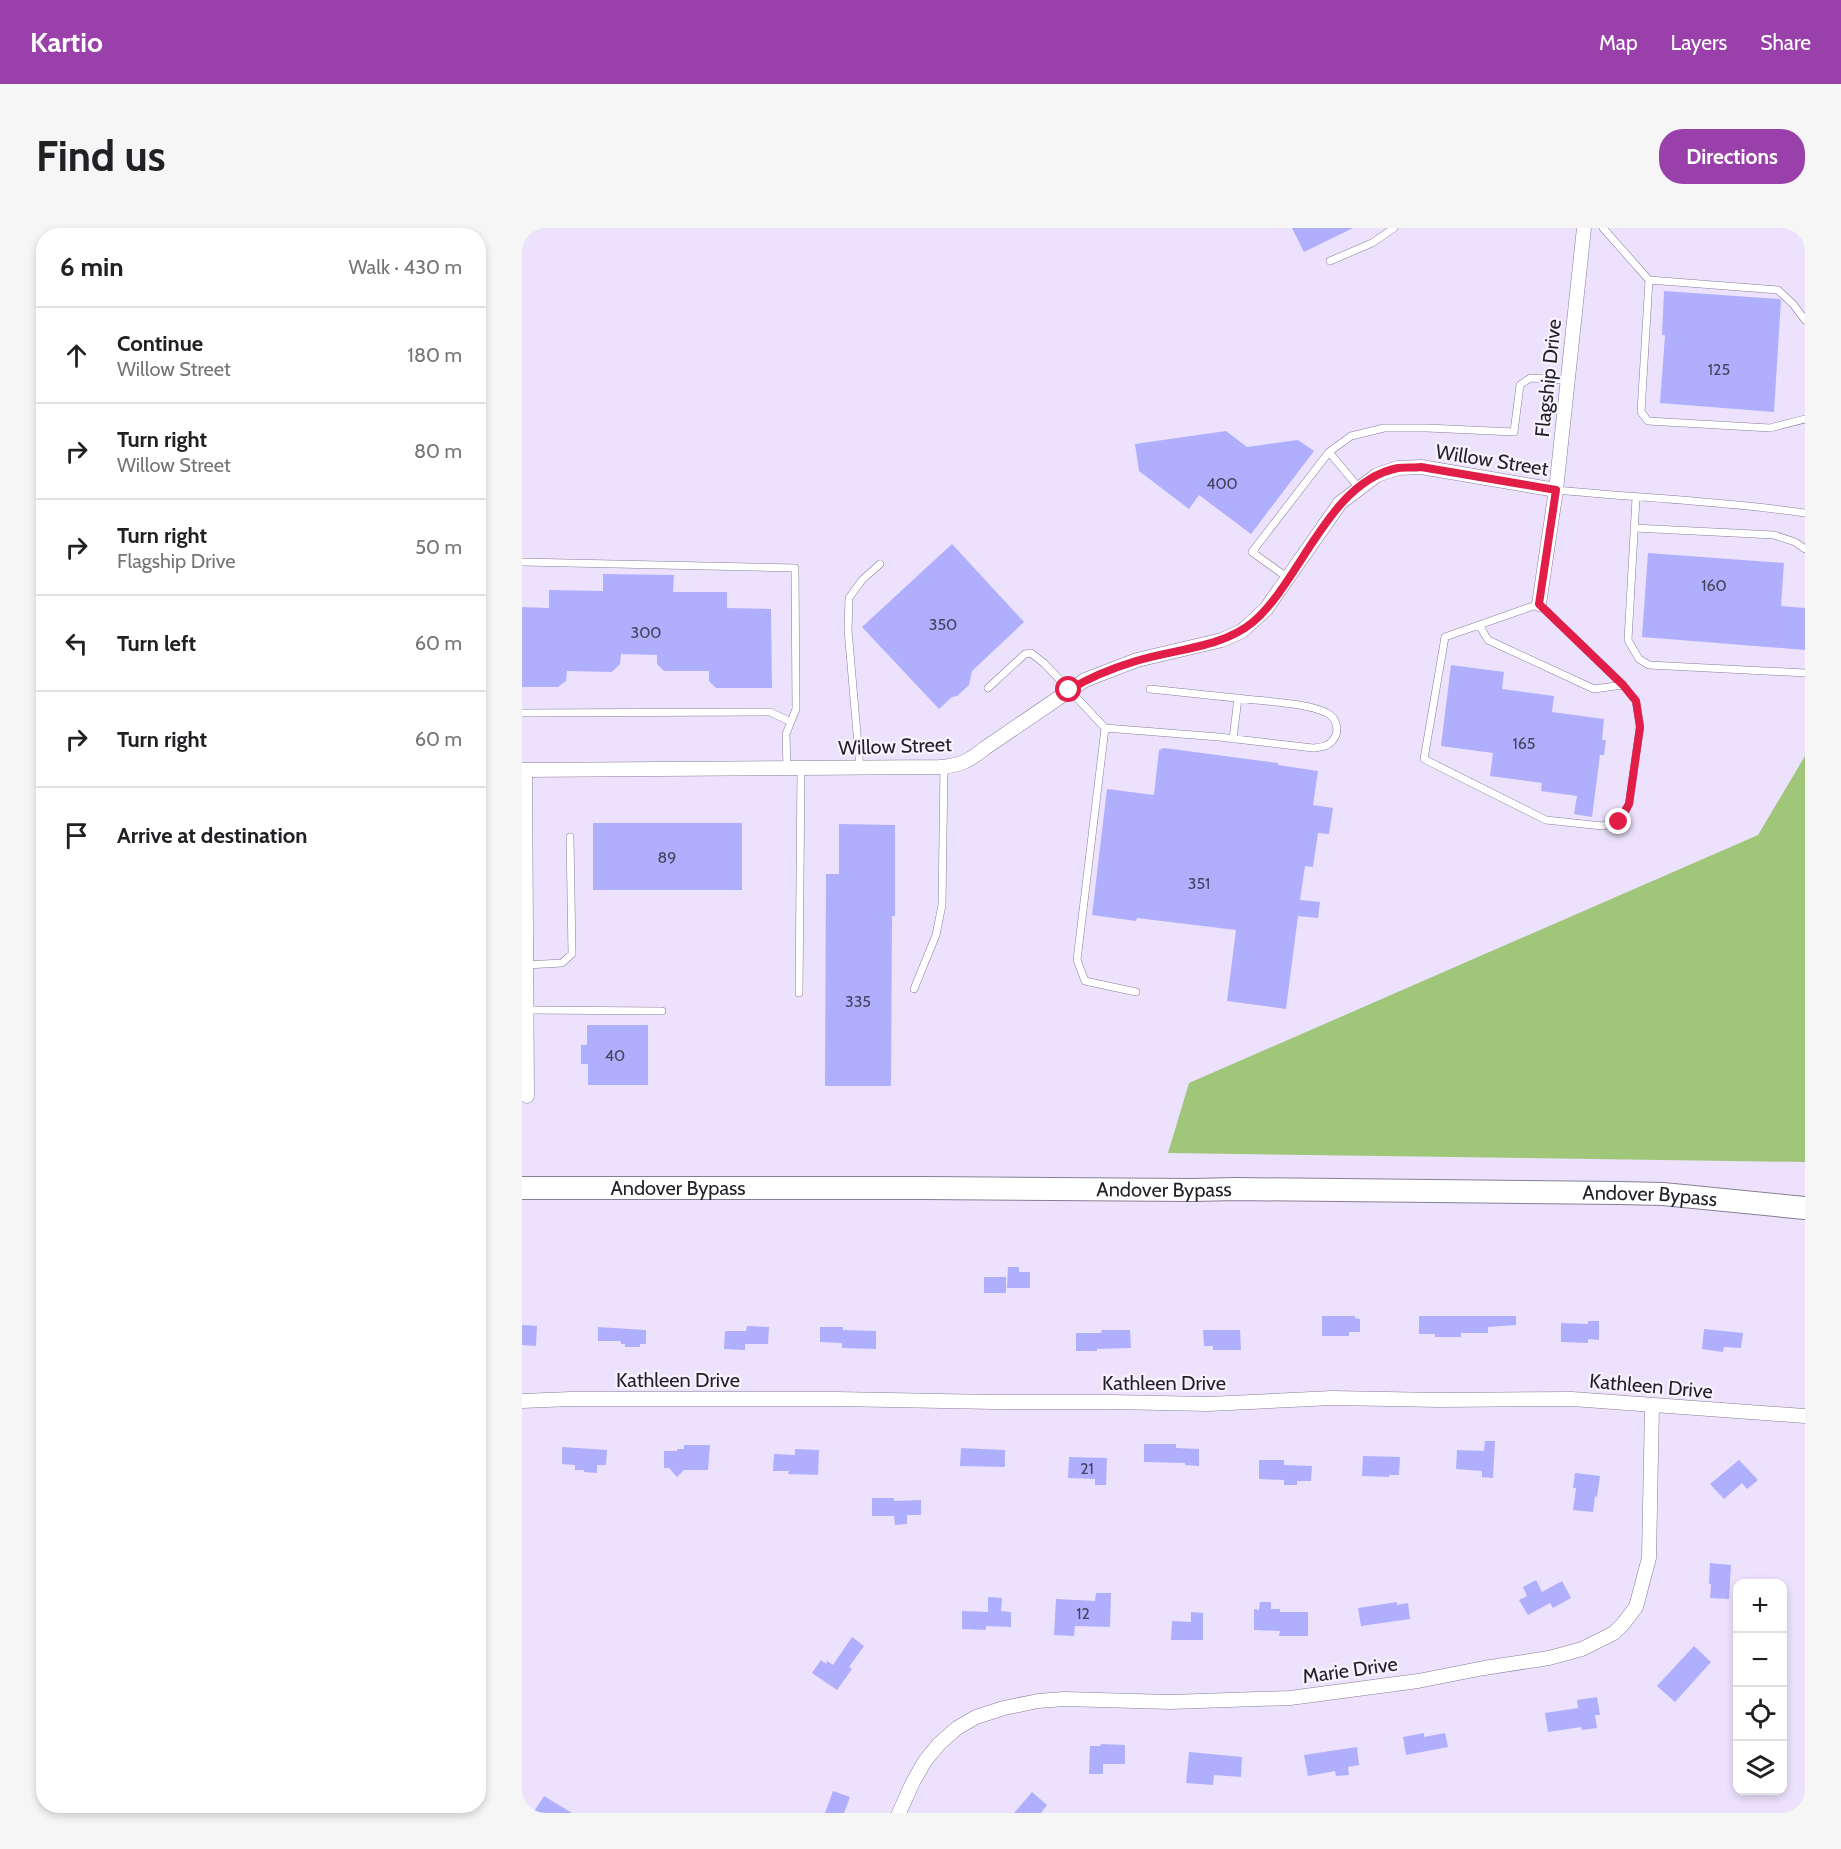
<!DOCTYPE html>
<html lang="en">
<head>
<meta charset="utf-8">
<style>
	body { margin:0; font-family:Cabin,sans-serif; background:#f6f6f6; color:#202124 }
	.controls { position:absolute; right:18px; bottom:18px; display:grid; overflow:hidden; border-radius:12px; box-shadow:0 3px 9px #0003 }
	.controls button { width:54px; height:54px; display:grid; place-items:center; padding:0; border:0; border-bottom:2px solid #e0e0e0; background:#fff; color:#202124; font:30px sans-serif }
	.stop { position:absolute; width:18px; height:18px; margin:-14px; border:4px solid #e11d48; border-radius:50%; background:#fff }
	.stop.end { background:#e11d48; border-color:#fff; box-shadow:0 2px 6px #0008 }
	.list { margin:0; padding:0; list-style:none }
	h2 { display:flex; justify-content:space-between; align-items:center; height:78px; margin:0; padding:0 24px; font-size:26px }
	h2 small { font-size:20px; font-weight:400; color:#757577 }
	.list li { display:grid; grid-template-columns:39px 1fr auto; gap:18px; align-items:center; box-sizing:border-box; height:96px; padding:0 24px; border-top:2px solid #e0e0e0 }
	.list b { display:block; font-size:22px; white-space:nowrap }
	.list p { margin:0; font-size:20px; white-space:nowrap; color:#757577 }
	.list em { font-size:20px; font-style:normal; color:#757577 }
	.icon { flex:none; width:33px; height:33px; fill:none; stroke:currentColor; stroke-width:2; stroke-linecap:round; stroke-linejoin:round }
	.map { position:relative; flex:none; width:1283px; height:1585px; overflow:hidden; border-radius:24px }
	header { display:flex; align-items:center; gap:36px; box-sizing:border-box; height:84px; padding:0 30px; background:#9a40ab; color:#fff }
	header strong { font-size:28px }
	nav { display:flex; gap:33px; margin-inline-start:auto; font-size:21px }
	.intro { display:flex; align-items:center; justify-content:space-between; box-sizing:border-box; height:144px; padding:0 36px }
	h1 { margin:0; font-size:42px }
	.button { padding:15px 27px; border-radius:24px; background:#9a40ab; color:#fff; font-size:21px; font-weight:700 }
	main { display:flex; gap:36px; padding:0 36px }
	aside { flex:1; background:#fff; border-radius:24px; box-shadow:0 3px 9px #0003 }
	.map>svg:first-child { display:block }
</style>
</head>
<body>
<header>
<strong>Kartio</strong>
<nav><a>Map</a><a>Layers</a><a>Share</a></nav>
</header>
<div class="intro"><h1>Find us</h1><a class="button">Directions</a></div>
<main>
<aside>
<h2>6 min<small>Walk · 430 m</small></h2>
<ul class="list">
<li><svg class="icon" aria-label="ahead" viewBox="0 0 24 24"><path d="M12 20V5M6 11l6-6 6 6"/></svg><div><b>Continue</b><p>Willow Street</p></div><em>180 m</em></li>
<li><svg class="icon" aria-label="right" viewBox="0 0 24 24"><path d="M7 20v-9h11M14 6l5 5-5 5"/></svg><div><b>Turn right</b><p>Willow Street</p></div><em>80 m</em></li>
<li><svg class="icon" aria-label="right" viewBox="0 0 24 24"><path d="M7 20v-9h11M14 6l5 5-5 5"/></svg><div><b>Turn right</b><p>Flagship Drive</p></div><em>50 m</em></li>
<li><svg class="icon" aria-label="left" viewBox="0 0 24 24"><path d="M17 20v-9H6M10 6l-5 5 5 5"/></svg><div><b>Turn left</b></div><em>60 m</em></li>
<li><svg class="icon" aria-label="right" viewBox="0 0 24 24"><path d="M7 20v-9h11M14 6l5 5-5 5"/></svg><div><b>Turn right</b></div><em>60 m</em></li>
<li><svg class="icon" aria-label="arrive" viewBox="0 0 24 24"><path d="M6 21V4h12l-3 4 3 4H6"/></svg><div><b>Arrive at destination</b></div></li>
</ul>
</aside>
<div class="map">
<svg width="1283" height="1585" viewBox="0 0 1283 1585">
	<rect width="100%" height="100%" fill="#ece2fd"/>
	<!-- forest -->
	<path fill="#a0c67a" d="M1283,528V934L646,925L667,855L1236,607Z"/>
	<!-- building -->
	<path fill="#b0affd" d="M770,0H831L782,24Z
		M1142,63L1257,71L1259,72L1252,184L1138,175L1143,107H1140Z
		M704,203L725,219L776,212L792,223L729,306L677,267L667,281L617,243L613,216Z
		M430,316L502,394L450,443L447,457L435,468L430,469L417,481L340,399Z
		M1126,325L1262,335L1259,378L1283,380V422L1120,409Z
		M81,346L152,347L151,364H205V380L249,381L250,460H194L187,453V443H142L135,436V427L99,426L98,436L90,444L45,443L44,453L36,459H0V379L27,380V362L81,363Z
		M929,437L982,444L980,461L1032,468L1030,484L1082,491L1080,512H1084L1082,527H1078L1070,589L1052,586L1055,568L1019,563L1020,555L968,548L971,525L919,518Z
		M642,520L756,535V537L796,543L791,577L811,580L807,606L796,605L791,639L783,638L778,672L798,674L796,690L776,688L764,781L705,773L714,702L615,690L614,693L570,687L585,561L632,567L637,522Z
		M71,595H220V662H71Z
		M317,596L373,597V688H370L369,858H303L304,646H317Z
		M65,797H126V857H66V836H59V817H65Z
		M486,1039H497V1044H508V1060H485Z
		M462,1049H484V1065H462Z
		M800,1088H833V1090L838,1091V1104H827V1108H800Z
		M897,1088H994V1097L966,1099V1105H939V1109H913V1106H897Z
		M1066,1093H1077V1112L1066,1111V1115L1039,1114V1095L1066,1096Z
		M0,1097L15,1098L14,1118L0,1117Z
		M225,1098L247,1099L246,1116H223V1122L202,1121L203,1103H224Z
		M76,1099L124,1102V1116H118V1119H103V1116H99V1113H76Z
		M298,1099H321V1102L354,1103V1121L320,1120V1115L298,1114Z
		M1182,1101L1221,1105L1219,1120L1202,1119L1201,1124L1180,1121Z
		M579,1102H608L609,1120L575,1121V1123H554V1105H580Z
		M681,1102H718L719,1122H691V1118H682Z
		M963,1213H973L971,1250L960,1249V1243L934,1241L935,1222L962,1223Z
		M622,1216H654V1220L677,1221V1238L663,1237V1235L622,1234Z
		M162,1217H188L186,1242H162L155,1249L147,1240H142V1223H155V1221H162Z
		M40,1219L85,1222L84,1237H75V1245L62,1244V1242H53V1237L40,1236Z
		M439,1220L483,1222V1239L438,1238Z
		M273,1221L297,1222L296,1247L266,1246L267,1243H251L252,1226L273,1227Z
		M841,1228L878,1229L877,1247H867V1249L840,1248Z
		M547,1229L585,1230L584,1257H573V1251L546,1250Z
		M737,1232H762V1237L790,1238L789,1253H775V1257H762V1252L737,1251Z
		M1217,1232L1236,1252L1225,1261L1220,1255L1202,1271L1188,1256Z
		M1053,1245L1078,1248L1075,1269L1073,1268L1071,1284L1051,1282L1054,1260H1051Z
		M350,1270H372V1273L399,1272V1287H385V1296L373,1297L372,1288H350Z
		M1188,1335L1209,1337L1207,1371L1188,1370L1189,1356H1187Z
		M1014,1352L1020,1364L1040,1353L1049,1370L1031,1380L1028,1375L1006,1387L997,1372L1005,1368L1001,1359Z
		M574,1365H589L588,1399L553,1398L552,1408L532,1407L534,1371L573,1373Z
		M466,1369L480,1370L479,1383L489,1384V1399L464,1398V1402L440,1401V1383L466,1384Z
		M738,1374H749V1381H758V1384H786V1408H757L758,1403L732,1402V1381L737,1382Z
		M875,1374V1377L886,1375L888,1391L839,1398L836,1380Z
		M669,1384L681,1385V1412H649L650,1393L669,1394Z
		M330,1409L342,1418L327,1439L330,1441L315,1462L290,1445L299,1432L304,1436L305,1433L311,1437Z
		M1172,1418L1189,1434L1153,1474L1135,1458Z
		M1075,1469L1078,1487H1073L1075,1500L1060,1502L1059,1499L1026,1504L1023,1485L1056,1480L1055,1472Z
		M902,1505V1509L923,1505L926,1519L884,1527L881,1509Z
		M579,1516L603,1517V1536H581V1546H567L568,1518H578Z
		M835,1519L837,1537L826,1539L827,1547L814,1548L813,1543L786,1548L782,1527Z
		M667,1524L720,1529L719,1549L692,1547L691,1557L664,1555Z
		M311,1563L328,1569L322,1585H303Z
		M510,1564L525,1577L519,1585H492Z
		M22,1568L50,1585H11Z"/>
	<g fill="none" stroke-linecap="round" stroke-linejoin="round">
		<!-- lane casing -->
		<g stroke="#877e96" stroke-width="8">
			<path id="lane" d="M1081,0L1127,52L1256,62L1271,76L1283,92
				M808,33L850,15L872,0
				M1127,52L1119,184L1126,193L1248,200L1283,191
				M807,224L837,260
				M1034,262C1117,270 1201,273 1283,285
				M1114,270L1106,412L1117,431L1127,437L1283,445
				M1112,300L1252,307L1273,314L1283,321
				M0,334L273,340L274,481L264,506L265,540
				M766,350L730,324L807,224L829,208L862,200H905L992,204L998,157L1008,150L1045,152
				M1017,376L1101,457L1114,473L1118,499L1107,576L1097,594L1080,598L1024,592L902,531L923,409Z
				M957,397L966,412L1072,461L1101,457
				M466,460L503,426L509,425L523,436L583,500L697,509L791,520C799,519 806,519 811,512C818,504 815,490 805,485C788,476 753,474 733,472C698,468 663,465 628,461
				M0,485L248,484L269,494
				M583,500L555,732L563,753L614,764
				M711,511L716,470
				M338,540L326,402L327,370L340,352L358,336
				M4,737L40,735L50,726L48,609
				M392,761L414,707L420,677L422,539
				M277,765L279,540
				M5,782L140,783"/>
		</g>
		<!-- street casing -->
		<g stroke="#877e96" stroke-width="15">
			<path id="street" d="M1017,376L1034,262L1062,0
				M0,542L417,539C438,538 447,533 463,520L563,452L615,432L700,412L720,403L744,381L818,275L855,247L876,240L899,239L1034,262
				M3,542L5,868
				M0,1173L49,1171H314L473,1174H590L686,1176L810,1170L918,1172L1050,1171L1283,1188
				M377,1585L391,1554L403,1533L417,1516L435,1500L454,1489L482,1480L516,1473L542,1471L648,1474L768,1470L896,1453L962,1440L1027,1430L1060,1421L1092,1405L1101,1396L1114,1379L1127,1330L1130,1178"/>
		</g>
		<!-- primary casing -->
		<g stroke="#877e96" stroke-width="24">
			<g id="primary">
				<path id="s1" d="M0,960H403L671,962L714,961L1097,965L1141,966L1283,980"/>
			</g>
		</g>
		<!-- lane -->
		<use href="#lane" stroke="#fff" stroke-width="7"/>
		<!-- street -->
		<use href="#street" stroke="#fff" stroke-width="14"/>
		<!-- primary -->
		<use href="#primary" stroke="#fff" stroke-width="22"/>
	</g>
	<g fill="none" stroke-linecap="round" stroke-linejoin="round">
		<!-- route -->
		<path stroke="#e11d48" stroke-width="8" d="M547,462C568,449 591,440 614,433C652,421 700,420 731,394C779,353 807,253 876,240C883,239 891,240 899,239L1034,262L1017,376L1101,457L1114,473L1118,499L1107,576L1097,594"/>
	</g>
	<g text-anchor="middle" stroke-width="4.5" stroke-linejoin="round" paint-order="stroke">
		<!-- number labels -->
		<g font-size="16" fill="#46435e">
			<text x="1197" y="147">125</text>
			<text x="700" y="261">400</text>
			<text x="1192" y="363">160</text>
			<text x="421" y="402">350</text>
			<text x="124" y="410">300</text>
			<text x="1002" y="521">165</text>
			<text x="145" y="635">89</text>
			<text x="677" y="661">351</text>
			<text x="336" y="779">335</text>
			<text x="93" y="833">40</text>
			<text x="565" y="1246">21</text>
			<text x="561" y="1391">12</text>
		</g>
		<!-- street labels -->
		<g font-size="20" fill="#231f29" stroke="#f7f3fe">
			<text transform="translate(1026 150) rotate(-84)" y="7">Flagship Drive</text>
			<text transform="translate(970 232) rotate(9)" y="7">Willow Street</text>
			<text transform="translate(373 518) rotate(-2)" y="7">Willow Street</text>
			<text dy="7" stroke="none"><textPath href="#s1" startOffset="156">Andover Bypass</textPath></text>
			<text dy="7" stroke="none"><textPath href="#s1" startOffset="642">Andover Bypass</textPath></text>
			<text dy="7" stroke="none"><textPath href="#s1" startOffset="1128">Andover Bypass</textPath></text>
			<text x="156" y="1159">Kathleen Drive</text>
			<text x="642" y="1162">Kathleen Drive</text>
			<text transform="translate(1129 1158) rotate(5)" y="7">Kathleen Drive</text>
			<text transform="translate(828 1442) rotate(-8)" y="7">Marie Drive</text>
		</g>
	</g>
</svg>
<div class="controls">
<button>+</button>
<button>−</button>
<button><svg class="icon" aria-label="locate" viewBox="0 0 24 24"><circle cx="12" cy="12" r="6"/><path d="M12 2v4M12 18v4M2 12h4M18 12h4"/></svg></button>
<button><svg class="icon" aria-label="layers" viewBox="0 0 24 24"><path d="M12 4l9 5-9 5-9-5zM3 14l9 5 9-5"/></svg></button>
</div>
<div class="stop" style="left:547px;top:462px"></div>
<div class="stop end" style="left:1097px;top:594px"></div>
</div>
</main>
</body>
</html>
